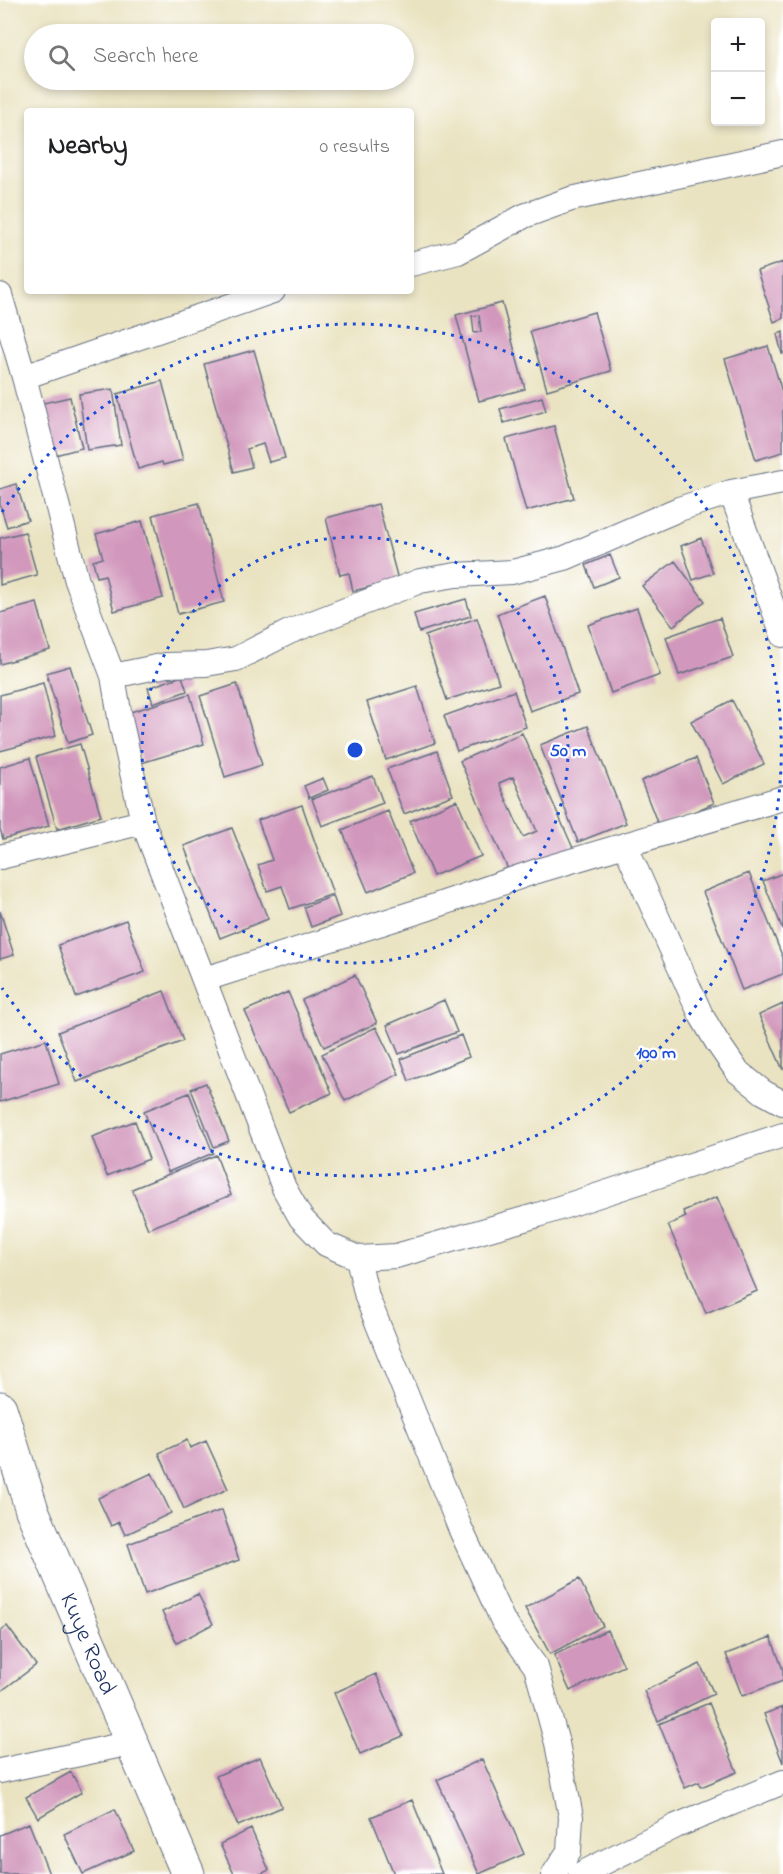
<!DOCTYPE html>
<html lang="en">
<head>
<meta charset="utf-8">
<style>
	body { margin:0; font-family:"Indie Flower",sans-serif; background:#f6f6f6; color:#202124 }
	.controls { position:absolute; right:18px; top:18px; display:grid; overflow:hidden; border-radius:6px; box-shadow:0 3px 9px #0003 }
	.controls button { width:54px; height:54px; display:grid; place-items:center; padding:0; border:0; border-bottom:2px solid #e0e0e0; background:#fff; color:#202124; font:30px sans-serif }
	.list { margin:0; padding:0; list-style:none }
	h2 { display:flex; justify-content:space-between; align-items:center; height:78px; margin:0; padding:0 24px; font-size:26px }
	h2 small { font-size:20px; font-weight:400; color:#757577 }
	.icon { flex:none; width:33px; height:33px; fill:none; stroke:currentColor; stroke-width:2; stroke-linecap:round; stroke-linejoin:round }
	.map { position:relative; flex:none; width:783px; height:1874px; overflow:hidden }
	.search { position:absolute; background:#fff; box-shadow:0 3px 9px #0003; left:24px; top:24px; width:390px; height:66px; display:flex; align-items:center; gap:15px; box-sizing:border-box; padding:0 21px; border-radius:33px; color:#757577; font-size:22px }
	.panel { position:absolute; background:#fff; box-shadow:0 3px 9px #0003; left:24px; top:108px; width:390px; height:186px; border-radius:6px }
	.map>svg:first-child { display:block }
</style>
</head>
<body>
<div class="map">
<svg width="783" height="1874" viewBox="0 0 783 1874">
	<rect width="100%" height="100%" fill="#fff"/>
	<filter id="ink" filterUnits="userSpaceOnUse"><feTurbulence type="fractalNoise" baseFrequency=".0167" numOctaves="2"/><feDisplacementMap in="SourceGraphic" scale="12" xChannelSelector="R" yChannelSelector="G"/><feConvolveMatrix kernelMatrix="1 2 1 2 8 2 1 2 1" color-interpolation-filters="sRGB"/></filter>
	<filter id="wash" filterUnits="userSpaceOnUse"><feTurbulence type="fractalNoise" baseFrequency=".008" numOctaves="4" result="noise"/><feDisplacementMap in="SourceGraphic" scale="24" xChannelSelector="R" yChannelSelector="G"/><feGaussianBlur stdDeviation="1.35" result="paint"/><feColorMatrix in="noise" values="0 0 0 0 0 0 0 0 0 0 0 0 0 0 0 0 0 1.4 0 .05"/><feComposite in="paint" operator="in"/></filter>
	<g filter="url(#wash)">
		<rect width="100%" height="100%" fill="#eae3c1"/>
		<g id="blocks">
			<!-- building -->
			<path fill="#d197bc" fill-rule="evenodd" d="M783,262V318L774,322L757,271Z
				M502,303L525,389L479,401L456,315ZM479,315L481,332L474,333L472,316Z
				M594,312L611,371L547,390L530,331Z
				M783,332V354H782L777,334Z
				M768,346L783,395V452L756,460L725,359Z
				M254,350L285,458L269,462L263,444L247,449L252,467L234,472L204,364Z
				M162,381L183,460L163,465L162,462L138,469L117,394Z
				M113,389L121,445L87,450L79,394Z
				M70,397L82,448L51,456L39,404Z
				M542,397L546,411L504,423L500,409Z
				M554,426L574,498L526,511L506,439Z
				M16,484L28,520L7,527L0,505V489Z
				M199,503L224,602L178,614L153,515Z
				M378,504L398,580L353,591L349,573L340,575L326,518Z
				M142,521L163,598L114,611L105,575L97,577L93,561L103,558L96,534Z
				M25,532L37,575L0,585V538Z
				M701,538L713,573L693,580L681,546Z
				M610,555L619,577L594,587L586,565Z
				M675,561L705,601L673,626L642,586Z
				M545,596L578,694L530,711L497,614Z
				M466,599L471,616L419,632L414,614Z
				M37,603L50,650L0,664V613Z
				M637,608L660,675L611,693L588,625Z
				M477,618L499,683L447,700L425,636Z
				M720,618L733,657L679,675L666,637Z
				M70,666L92,735L68,743L46,673Z
				M182,676L187,691L153,703L148,688Z
				M43,683L56,736L0,751V695Z
				M237,684L262,765L225,777L200,696Z
				M417,686L435,743L386,760L367,702Z
				M514,691L526,727L457,751L444,716Z
				M190,694L204,744L141,763L127,713Z
				M732,700L764,764L723,784L691,721Z
				M588,726L626,823L578,842L540,745Z
				M522,733L573,848L511,876L460,761ZM513,777L537,831L523,837L499,783Z
				M80,744L101,816L57,829L36,757Z
				M437,751L453,795L404,814L387,769Z
				M30,758L49,826L3,839L0,829V767Z
				M696,758L714,803L659,827L641,781Z
				M373,776L383,803L322,826L312,799Z
				M323,778L328,790L309,798L304,786Z
				M457,800L481,856L433,876L410,821Z
				M302,805L333,894L290,909L282,886L267,891L258,865L272,860L258,820Z
				M388,811L413,873L368,892L342,830Z
				M232,828L268,919L220,938L184,846Z
				M749,873L783,958V974L742,990L703,892Z
				M783,873V930L763,881Z
				M333,896L340,916L311,927L304,907Z
				M0,911L14,955L0,959Z
				M126,920L145,972L76,997L58,945Z
				M355,975L377,1023L324,1047L302,1000Z
				M164,991L183,1041L77,1082L58,1032Z
				M288,992L332,1093L289,1112L245,1011Z
				M444,1000L457,1032L399,1054L387,1025Z
				M783,1004V1070L759,1015Z
				M376,1027L399,1074L345,1101L322,1054Z
				M461,1035L469,1057L409,1081L401,1059Z
				M46,1040L59,1084L0,1102V1054Z
				M206,1083L229,1141L214,1147L191,1089Z
				M189,1093L213,1153L168,1172L144,1111Z
				M135,1121L149,1159L107,1176L92,1137Z
				M216,1155L231,1195L148,1229L132,1189Z
				M717,1197L757,1291L706,1313L668,1225L686,1217L683,1211Z
				M187,1440L190,1448L206,1441L228,1489L184,1509L159,1453Z
				M152,1473L171,1513L125,1535L119,1522L111,1526L98,1498Z
				M222,1510L239,1560L145,1594L128,1544Z
				M579,1579L603,1626L550,1654L525,1608Z
				M198,1594L213,1624L177,1643L162,1612Z
				M7,1626L36,1665L0,1692V1631Z
				M607,1630L624,1666L570,1691L554,1655Z
				M771,1637L783,1670V1681L742,1696L726,1654Z
				M700,1664L714,1694L658,1721L644,1691Z
				M376,1674L403,1736L360,1754L334,1693Z
				M709,1703L737,1772L701,1787L699,1782L685,1788L659,1724Z
				M783,1707V1763L764,1714Z
				M260,1757L282,1807L238,1826L216,1776Z
				M482,1759L524,1854L479,1874L437,1780Z
				M71,1772L82,1792L38,1818L26,1797Z
				M412,1800L442,1874H394L371,1817Z
				M115,1809L134,1851L83,1874L64,1834Z
				M29,1823L49,1874H0V1835Z
				M251,1829L269,1870L261,1874H234L220,1844Z"/>
		</g>
	</g>
	<g filter="url(#ink)">
		<use href="#blocks" fill-opacity="0" stroke="#636e81" stroke-width="1.5"/>
		<g fill="none" stroke-linecap="round" stroke-linejoin="round">
			<!-- street casing -->
			<g stroke="#636e81" stroke-width="26">
				<path id="street" d="M411,264L458,252L524,216L571,199L783,153
					M0,295L24,377L77,581L113,676L121,723L143,822L284,1188L301,1218L326,1244L358,1258L396,1256L538,1215L783,1135
					M24,377L273,291
					M731,492L783,635
					M113,676L166,665L206,664L236,659L289,632L420,581L456,575L512,572L565,558L679,509L731,492L783,482
					M625,845L701,1015L717,1042L737,1071L763,1092L783,1103
					M0,857L143,822
					M205,979L429,908L534,872L783,798
					M358,1258L367,1297L460,1528L503,1621L536,1667L557,1743L571,1817L569,1851L554,1874
					M0,1771L131,1743
					M581,1874L676,1826L783,1782"/>
			</g>
			<!-- secondary casing -->
			<g stroke="#636e81" stroke-width="35">
				<g id="secondary">
					<path id="s1" d="M0,1408L32,1510L188,1874"/>
				</g>
			</g>
			<!-- street -->
			<use href="#street" stroke="#fff" stroke-width="24"/>
			<!-- secondary -->
			<use href="#secondary" stroke="#fff" stroke-width="33"/>
		</g>
	</g>
	<!-- distance rings -->
	<g fill="none" stroke="#1d4ed8" stroke-width="3" stroke-dasharray="3 6">
		<circle cx="355" cy="750" r="213"/>
		<path d="M2 512A426 426 0 1 1 2 988"/>
	</g>
	<g text-anchor="middle" stroke-width="4.5" stroke-linejoin="round" paint-order="stroke">
		<!-- street labels -->
		<g font-size="24" fill="#1b2f5e" stroke="#fff">
			<text dy="8" stroke="none"><textPath href="#s1" startOffset="252">Kuye Road</textPath></text>
		</g>
	</g>
	<circle cx="355" cy="750" r="9" fill="#1d4ed8" stroke="#fff" stroke-width="3"/>
	<g font-size="18" text-anchor="middle" font-weight="bold" fill="#1d4ed8" stroke="#fff" stroke-width="4.5" stroke-linejoin="round" paint-order="stroke">
		<text x="568" y="756">50 m</text>
		<text x="656" y="1058">100 m</text>
	</g>
</svg>
<div class="controls">
<button>+</button>
<button>−</button>
</div>
<div class="search"><svg class="icon" aria-label="search" viewBox="0 0 24 24"><circle cx="10" cy="10" r="6"/><path d="M15 15l6 6"/></svg>Search here</div>
<section class="panel">
<h2>Nearby<small>0 results</small></h2>
<ul class="list">
</ul>
</section>
</div>
</body>
</html>
